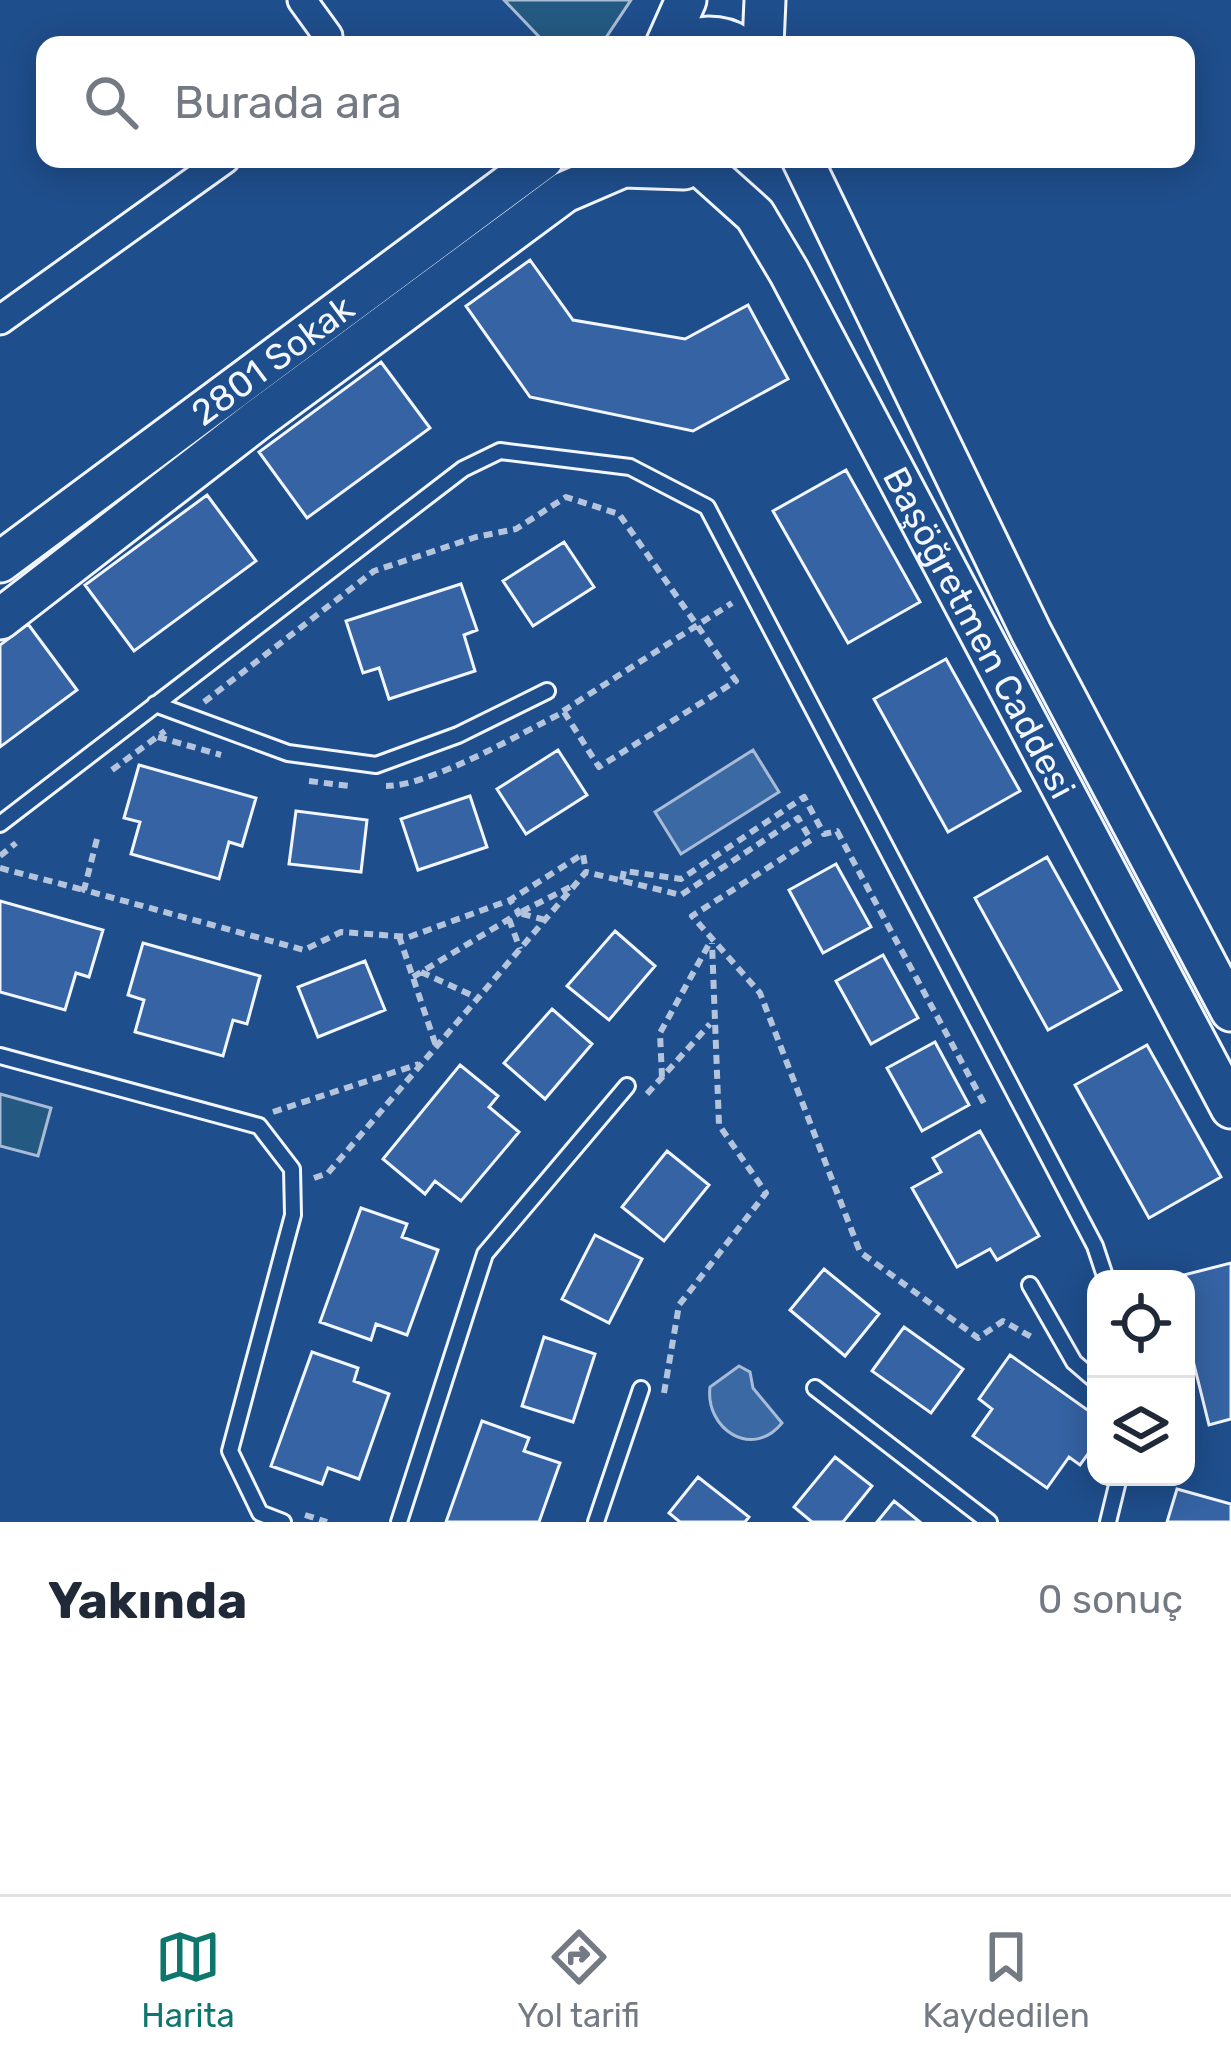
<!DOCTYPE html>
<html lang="tr">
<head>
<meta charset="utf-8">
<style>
	body { margin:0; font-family:Rubik,sans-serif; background:#f2f2f3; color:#1f2937 }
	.controls { position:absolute; right:36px; bottom:36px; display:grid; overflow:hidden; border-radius:24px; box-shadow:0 6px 30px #0003 }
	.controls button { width:108px; height:108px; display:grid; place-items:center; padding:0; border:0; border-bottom:3px solid #e0e1e3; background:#fff; color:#1f2937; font:60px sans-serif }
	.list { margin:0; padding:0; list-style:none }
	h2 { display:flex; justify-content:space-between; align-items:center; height:156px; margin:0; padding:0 48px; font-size:51px }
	h2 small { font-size:39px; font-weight:400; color:#747a83 }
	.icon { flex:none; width:66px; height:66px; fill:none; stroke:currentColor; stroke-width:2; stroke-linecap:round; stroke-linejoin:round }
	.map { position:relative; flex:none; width:1231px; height:1522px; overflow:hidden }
	.search { position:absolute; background:#fff; box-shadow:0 6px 30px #0003; left:36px; right:36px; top:36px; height:132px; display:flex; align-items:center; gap:30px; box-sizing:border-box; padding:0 42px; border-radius:24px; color:#747a83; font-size:45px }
	.sheet { height:372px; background:#fff }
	nav { display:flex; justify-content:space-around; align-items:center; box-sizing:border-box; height:168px; border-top:3px solid #e0e1e3; background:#fff; font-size:33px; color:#747a83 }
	nav a { display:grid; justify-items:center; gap:6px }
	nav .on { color:#0f766e }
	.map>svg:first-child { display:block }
</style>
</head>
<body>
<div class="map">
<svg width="1231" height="1522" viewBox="0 0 1231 1522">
	<rect width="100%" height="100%" fill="#1f4e8c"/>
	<!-- green -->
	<path fill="#245a82" stroke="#a8bbd7" stroke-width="3" d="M504,0H631L601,45H547Z
		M0,1094L51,1108L38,1156L0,1146Z"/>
	<!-- water -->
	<path fill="#3b69a3" stroke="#a8bbd7" stroke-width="3" d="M753,750L779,792L681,854L655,812Z
		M739,1366L750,1372L753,1388L782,1423C752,1460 705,1429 710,1387Z"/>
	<!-- building -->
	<path fill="#3563a3" stroke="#f2f6ff" stroke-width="3" d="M530,260L573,320L685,339L748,305L788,379L693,431L530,397L466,306Z
		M381,362L430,428L307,518L259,452Z
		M846,470L920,602L848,643L773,511Z
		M207,495L256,561L134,651L85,585Z
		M564,542L594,587L533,626L503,581Z
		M461,584L477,630L464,635L475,671L389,699L379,668L363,673L346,621Z
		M28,624L77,690L0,747V645Z
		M946,659L1020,791L948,832L874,699Z
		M558,750L587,795L526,834L497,789Z
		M139,765L256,798L242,846L229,842L219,879L131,854L140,822L124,818Z
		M470,796L487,847L418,870L401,819Z
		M296,811L367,820L361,872L289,864Z
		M1047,857L1121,990L1048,1030L975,898Z
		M836,864L871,927L823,953L789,890Z
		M0,901L103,930L89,977L76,973L65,1010L0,992Z
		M615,931L655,966L609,1020L567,986Z
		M143,943L260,976L247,1024L233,1020L223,1056L135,1032L144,1000L128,995Z
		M883,955L918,1018L871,1044L836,981Z
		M365,961L385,1010L318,1037L298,987Z
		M552,1009L592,1044L545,1099L504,1063Z
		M935,1042L969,1105L922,1131L887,1068Z
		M1147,1045L1221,1177L1149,1218L1075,1085Z
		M460,1065L498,1096L489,1107L519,1132L461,1201L435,1181L425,1194L383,1159Z
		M980,1131L1039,1236L997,1260L990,1249L957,1267L912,1188L941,1172L933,1158Z
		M667,1151L709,1185L664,1241L622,1207Z
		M361,1208L407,1224L402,1237L438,1250L407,1335L376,1324L371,1340L320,1322Z
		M595,1235L642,1259L609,1323L562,1299Z
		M1231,1263V1419L1209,1425L1186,1332V1279L1172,1278Z
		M824,1269L879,1314L845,1356L790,1310Z
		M904,1327L963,1369L931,1413L872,1371Z
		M544,1337L595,1354L573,1422L522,1406Z
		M312,1352L358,1368L354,1381L389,1394L359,1479L328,1468L322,1484L271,1466Z
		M1010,1355L1096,1416V1443L1080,1465L1069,1457L1047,1488L973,1436L992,1409L979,1399Z
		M482,1421L529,1438L524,1451L560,1463L539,1522H446Z
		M835,1457L872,1486L843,1522H812L794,1507Z
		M698,1477L749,1517L745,1522H680L669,1513Z
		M1177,1489L1231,1504V1522H1167Z
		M894,1501L920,1522H877Z"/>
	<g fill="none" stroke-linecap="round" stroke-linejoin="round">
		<!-- lane casing -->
		<g stroke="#f2f6ff" stroke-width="20">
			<path id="lane" d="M155,704L288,753L376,765L458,735L547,691
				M0,824L463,469L500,451L630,467L707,507L1095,1246L1106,1279
				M0,1056L259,1126L292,1169L293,1215L230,1451L260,1513L283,1522
				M1030,1285L1074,1362L1096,1381
				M815,1388L989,1522
				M399,1522L485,1254L627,1086
				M596,1522L641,1389
				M1108,1522L1119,1477"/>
		</g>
		<!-- street casing -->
		<g stroke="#f2f6ff" stroke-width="33">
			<path id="street" d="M302,0L328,36L321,45
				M0,320L225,159"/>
		</g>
		<!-- secondary casing -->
		<g stroke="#f2f6ff" stroke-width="45">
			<g id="secondary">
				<path d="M666,45L686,0"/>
				<path d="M674,45C692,36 720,33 737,45"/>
				<path d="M763,45L765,0"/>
				<path d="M802,159L1031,632L1231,1011"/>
				<path id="s1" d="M706,171L755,215L789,272L1231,1108"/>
				<path id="s2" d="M0,562L543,159"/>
				<path d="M0,619L257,420L565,192L623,167L684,169"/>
			</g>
		</g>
		<!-- path -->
		<path stroke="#b3c4dc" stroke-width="6" stroke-dasharray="9 6" stroke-linecap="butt" d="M204,702L374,571L476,537L516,529L566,497L619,514L736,681L599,767L564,712C521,733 431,786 386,786
			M563,711L732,603
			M158,737L221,755
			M112,770L165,731
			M309,781L349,786
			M97,839L84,890L304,950L341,932L409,937L510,900L583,854L586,872
			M0,856L16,843
			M0,868L84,890
			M622,880L624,871L681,879L804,797L824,834L837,831L986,1107
			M509,919L520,949
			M545,920L519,913L572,886
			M399,936L436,1046
			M421,972L478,998
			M413,977L519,913L510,900
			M662,1077L660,1033L709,944
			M647,1094L710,1024
			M273,1112L419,1064
			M314,1178L328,1173L586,872L681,895L798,818L811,840L692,916L760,993L860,1252L978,1338L1003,1321L1035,1339
			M664,1393L679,1305L766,1193L719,1125L712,943
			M305,1515L327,1522"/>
		<!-- lane -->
		<use href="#lane" stroke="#1f4e8c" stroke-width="14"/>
		<!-- street -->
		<use href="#street" stroke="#1f4e8c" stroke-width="27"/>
		<!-- secondary -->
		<use href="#secondary" stroke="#1f4e8c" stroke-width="39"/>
	</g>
	<g text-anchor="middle" stroke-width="9" stroke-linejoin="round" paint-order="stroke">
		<!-- street labels -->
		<g font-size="36" fill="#f2f6ff" stroke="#1f4e8c">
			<text dy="13" stroke="none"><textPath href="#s2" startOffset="339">2801 Sokak</textPath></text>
			<text dy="13" stroke="none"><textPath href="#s1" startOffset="540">Başöğretmen Caddesi</textPath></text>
		</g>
	</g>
</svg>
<div class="controls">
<button><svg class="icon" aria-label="locate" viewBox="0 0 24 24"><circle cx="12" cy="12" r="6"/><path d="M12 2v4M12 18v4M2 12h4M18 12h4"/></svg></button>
<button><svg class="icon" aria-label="layers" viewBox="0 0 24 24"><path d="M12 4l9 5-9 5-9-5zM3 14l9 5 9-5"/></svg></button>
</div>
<div class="search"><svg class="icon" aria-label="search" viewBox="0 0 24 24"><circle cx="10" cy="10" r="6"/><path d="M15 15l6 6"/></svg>Burada ara</div>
</div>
<section class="sheet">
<h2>Yakında<small>0 sonuç</small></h2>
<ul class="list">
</ul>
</section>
<nav>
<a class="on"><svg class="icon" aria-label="map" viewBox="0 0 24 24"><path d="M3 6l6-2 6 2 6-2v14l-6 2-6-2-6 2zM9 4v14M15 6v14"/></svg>Harita</a>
<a><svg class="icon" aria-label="directions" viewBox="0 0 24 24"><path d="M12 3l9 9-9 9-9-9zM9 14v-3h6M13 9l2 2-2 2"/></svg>Yol tarifi</a>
<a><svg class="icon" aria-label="saved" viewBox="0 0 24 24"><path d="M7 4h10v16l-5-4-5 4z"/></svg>Kaydedilen</a>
</nav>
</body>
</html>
